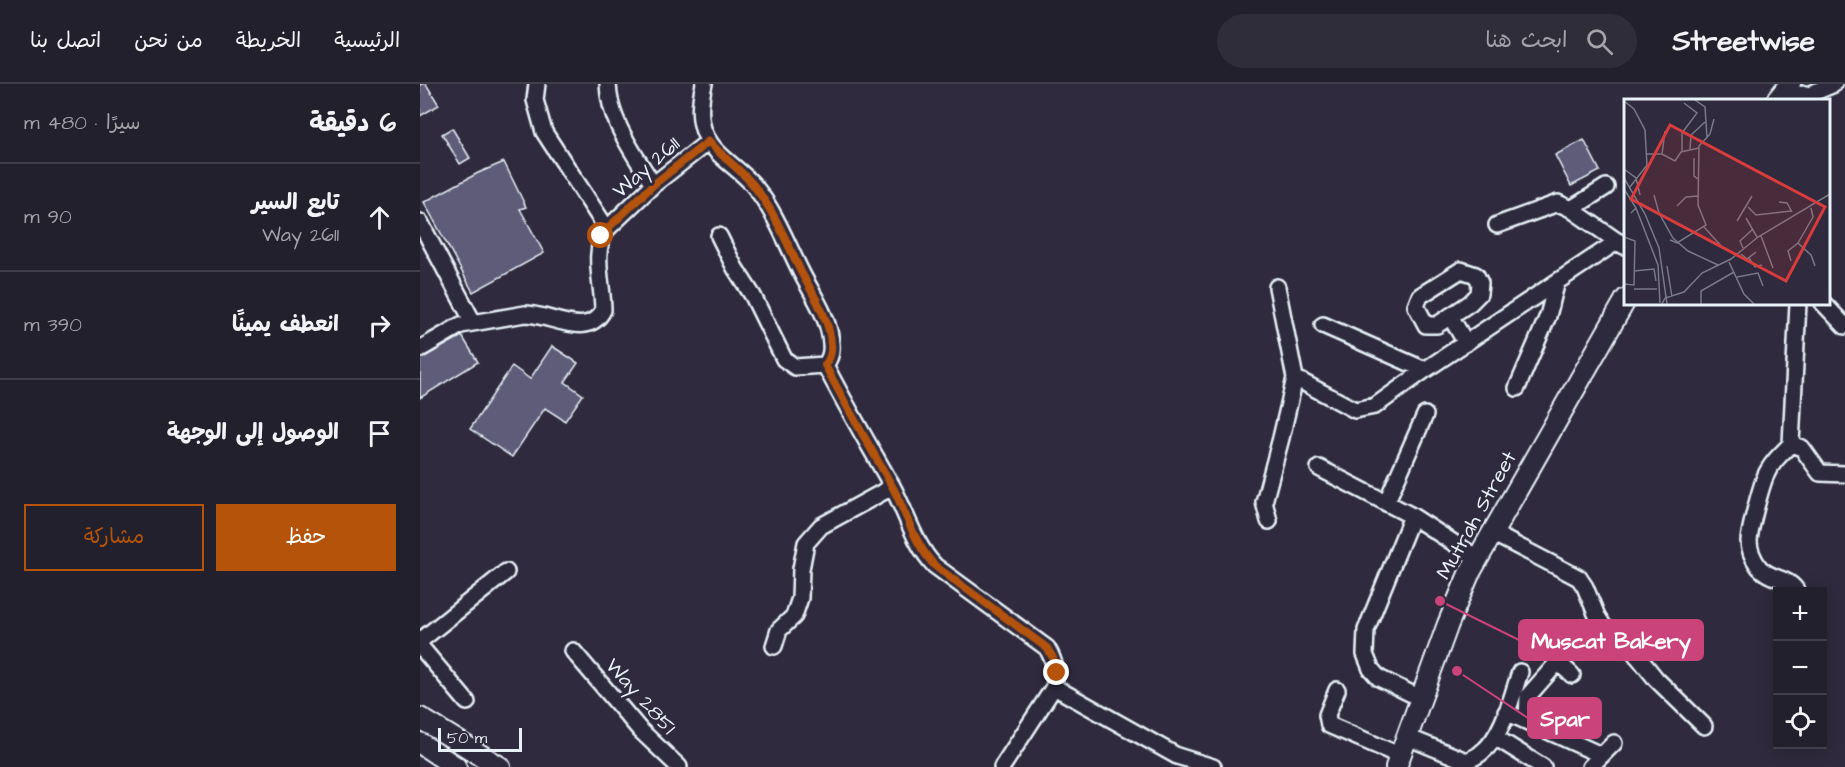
<!DOCTYPE html>
<html lang="ar">
<head>
<meta charset="utf-8">
<style>
	body { margin:0; font-family:"Architects Daughter","Playpen Sans Arabic",sans-serif; background:#2f2d3a; color:#f1f3f6; direction:rtl }
	.controls { position:absolute; right:18px; bottom:18px; display:grid; overflow:hidden; border-radius:0px; box-shadow:0 3px 15px #0003 }
	.controls button { width:54px; height:54px; display:grid; place-items:center; padding:0; border:0; border-bottom:2px solid #403e4a; background:#23202e; color:#f1f3f6; font:30px sans-serif }
	.scale { position:absolute; left:18px; bottom:15px; width:84px; box-sizing:border-box; padding-left:6px; border:3px solid #e8f1f8; border-top:0; font-size:16px; line-height:21px; white-space:nowrap; color:#e8f1f8; -webkit-text-stroke:4px #2f2a3d; paint-order:stroke }
	.stop { position:absolute; width:18px; height:18px; margin:-14px; border:4px solid #b45309; border-radius:50%; background:#fff }
	.stop.end { background:#b45309; border-color:#fff; box-shadow:0 2px 6px #0008 }
	.list { margin:0; padding:0; list-style:none }
	h2 { display:flex; justify-content:space-between; align-items:center; height:78px; margin:0; padding:0 24px; font-size:26px }
	h2 small { font-size:20px; font-weight:400; color:#a3a3aa }
	.list li { display:grid; grid-template-columns:39px 1fr auto; gap:18px; align-items:center; box-sizing:border-box; height:108px; padding:0 24px; border-top:2px solid #403e4a }
	.list b { display:block; font-size:22px; white-space:nowrap }
	.list p { margin:0; font-size:20px; white-space:nowrap; color:#a3a3aa }
	.list em { font-size:20px; font-style:normal; color:#a3a3aa }
	.actions { display:flex; gap:12px; padding:18px 24px }
	.actions a { flex:1; padding:14px 0; border:2px solid #b45309; border-radius:0px; text-align:center; font-size:21px; color:#b45309 }
	.actions .main { background:#b45309; color:#fff }
	.icon { flex:none; width:33px; height:33px; fill:none; stroke:currentColor; stroke-width:2; stroke-linecap:round; stroke-linejoin:round }
	.map { position:relative; flex:none; width:1425px; height:683px; overflow:hidden; direction:ltr }
	header { display:flex; align-items:center; gap:36px; box-sizing:border-box; height:84px; padding:0 30px; background:#23202e; border-bottom:2px solid #403e4a }
	header strong { font-size:28px }
	nav { display:flex; gap:33px; margin-inline-start:auto; font-size:21px }
	.search { width:420px; height:54px; background:#2f2d3a; display:flex; align-items:center; gap:15px; box-sizing:border-box; padding:0 21px; border-radius:33px; color:#a3a3aa; font-size:22px }
	main { display:flex }
	aside { flex:1; background:#23202e }
	.map>svg:first-child { display:block }
</style>
</head>
<body>
<header>
<strong>Streetwise</strong>
<div class="search"><svg class="icon" aria-label="search" viewBox="0 0 24 24"><circle cx="10" cy="10" r="6"/><path d="M15 15l6 6"/></svg>ابحث هنا</div>
<nav><a>الرئيسية</a><a>الخريطة</a><a>من نحن</a><a>اتصل بنا</a></nav>
</header>
<main>
<div class="map">
<svg width="1425" height="683" viewBox="0 0 1425 683">
	<rect width="100%" height="100%" fill="#2f2a3d"/>
	<filter id="ink" filterUnits="userSpaceOnUse"><feTurbulence type="fractalNoise" baseFrequency=".0167" numOctaves="2"/><feDisplacementMap in="SourceGraphic" scale="12" xChannelSelector="R" yChannelSelector="G"/><feConvolveMatrix kernelMatrix="1 2 1 2 8 2 1 2 1" color-interpolation-filters="sRGB"/></filter>
	<g filter="url(#ink)">
		<!-- building -->
		<path fill="#5f5c7a" stroke="#e8f1f8" stroke-width="1.5" d="M0,0H6L19,21L0,32Z
			M32,44L50,74L40,80L22,50Z
			M1164,56L1180,87L1151,102L1135,71Z
			M84,78L106,123L100,125L124,169L53,208L4,118L58,89Z
			M42,252L58,278L0,314V275Z
			M132,262L158,279L145,298L163,311L145,337L125,324L92,373L50,345L92,282L110,295Z"/>
		<g fill="none" stroke-linecap="round" stroke-linejoin="round">
			<!-- minor casing -->
			<g stroke="#e8f1f8" stroke-width="20">
				<path id="minor" d="M117,0L115,16L124,48L187,145
					M188,0C189,38 215,70 233,101
					M284,0C280,17 278,34 285,50C295,73 320,84 335,103C355,128 367,160 381,188C392,210 410,235 411,260C412,269 410,275 405,281C426,322 449,361 472,402C486,428 494,460 515,482L627,564C635,578 637,587 634,603L582,683
					M1395,8L1414,0
					M1374,11L1386,10
					M1151,125L1186,103
					M0,138L53,238
					M1077,141L1138,119L1151,125L1204,162
					M299,152L315,184L333,212L364,275L375,283L405,281
					M1041,186L1056,191L1060,199L1059,210L1050,219L1017,241H1006L996,222L1000,212Z
					M1378,219L1371,360L1382,364L1400,389L1425,390
					M1403,219L1425,242
					M1030,232L1046,259
					M903,241L1005,286
					M0,265L41,241L105,230C131,230 168,256 183,226C183,200 171,168 187,145L233,101L289,57
					M875,294L935,326L955,322L1005,286L1198,157
					M1097,304L1128,232L1136,201
					M1371,360C1361,370 1350,380 1345,393C1340,406 1330,444 1329,457C1329,466 1334,476 1339,483C1350,496 1370,493 1377,508
					M899,384L992,432L1057,474
					M966,419L1005,331
					M992,432L946,546L945,570L951,585L959,594L1002,615
					M849,437L844,418L861,354L875,294L857,203
					M1080,453L1159,494L1165,503L1177,532L1184,543L1211,564L1236,595L1284,642
					M0,557L86,488
					M0,562L47,618
					M354,562L359,546L374,532L380,514L381,485L386,459L401,442L472,403
					M153,567L220,646L259,683
					M1217,572L1238,554
					M634,603L757,672L793,683
					M917,606L907,631L909,641L981,672
					M1086,628L1181,671
					M1107,636L1108,612L1138,578L1152,591
					M1075,653L1123,683
					M997,657L1046,677C1051,675 1058,672 1062,668C1083,652 1092,612 1100,588
					M1170,683L1194,659"/>
			</g>
			<!-- major casing -->
			<g stroke="#e8f1f8" stroke-width="24">
				<path id="major" d="M1357,16L1370,0
					M0,634L80,683
					M0,659L36,683
					M976,683L1028,540L1049,490L1206,215"/>
			</g>
			<!-- minor -->
			<use href="#minor" stroke="#2f2a3d" stroke-width="15"/>
			<!-- major -->
			<use href="#major" stroke="#2f2a3d" stroke-width="20"/>
		</g>
	</g>
	<g fill="none" stroke-linecap="round" stroke-linejoin="round" filter="url(#ink)">
		<!-- route -->
		<path stroke="#b45309" stroke-width="8" d="M181,152L187,145L233,101L289,57C302,74 321,85 334,102C354,127 367,159 381,188C392,209 410,235 411,260C412,268 410,275 405,281C426,322 449,361 472,402C486,428 494,460 515,482L627,564L633,574L637,589"/>
	</g>
	<g text-anchor="middle" stroke-width="6" stroke-linejoin="round" paint-order="stroke">
		<!-- street labels -->
		<g font-size="21" fill="#e8f1f8" stroke="#2f2a3d">
			<text transform="translate(226 83) rotate(-41)" y="7">Way 2611</text>
			<text transform="translate(1056 431) rotate(-61)" y="7">Mutrah Street</text>
			<text transform="translate(221 612) rotate(48)" y="7">Way 2851</text>
		</g>
	</g>
	<!-- overview -->
	<g transform="translate(1204 15)">
		<rect width="206" height="206" fill="#2f2a3d"/>
		<path fill="none" stroke="#797a88" stroke-width="1.5" d="M71,1L81,8L83,38M0,2L10,10L21,31L23,66L6,88M66,50L67,36L81,23M58,52V34L73,14L60,4M23,55H38L51,62L57,53L75,49M38,55L41,32M70,59V77L74,80M0,70L12,79L16,96M0,79L21,115L35,149L43,205M0,90L12,109L7,114M30,96L35,114L49,139L64,152L94,166M155,103L163,104L168,113M53,107L62,98L74,97M124,108L132,116L167,112M12,109L34,166L36,204M187,109L189,118L174,144L187,156L191,167M122,119L133,138M113,122L128,97M80,128L99,149M137,137L149,169M0,138L11,142L10,186L0,185M46,141L53,144L82,126L74,106L75,47L86,35L90,20M119,149L116,142L129,130M117,155L123,160L132,153M125,159L131,168L138,166M167,162L164,152L174,144M105,163L120,195L130,205M43,167L48,198M10,172L30,170L32,182M113,178L134,174L139,187M10,190H33M38,205L41,199L60,193L78,174L107,160L134,138L206,95M77,205V192L110,173"/>
		<path fill="#d83c3d" fill-opacity="0.15" stroke="#d83c3d" stroke-width="3" d="M46,26L201,108L162,182L7,100Z"/>
		<rect width="206" height="206" fill="none" stroke="#e8f1f8" stroke-width="3"/>
	</g>
	<!-- callouts -->
	<path fill="none" stroke="#ca437a" stroke-width="2" d="M1020 517L1099 556M1037 587L1108 634"/>
	<g fill="#ca437a" stroke="#2f2a3d" stroke-width="2">
		<circle cx="1020" cy="517" r="6"/>
		<circle cx="1037" cy="587" r="6"/>
	</g>
	<g fill="#ca437a" stroke="#ca437a" stroke-width="2">
		<rect x="1099" y="536" width="184" height="40" rx="6"/>
		<rect x="1108" y="614" width="73" height="40" rx="6"/>
	</g>
	<g font-size="22" text-anchor="middle" font-weight="bold" fill="#fff">
		<text x="1191" y="564">Muscat Bakery</text>
		<text x="1145" y="642">Spar</text>
	</g>
</svg>
<div class="controls">
<button>+</button>
<button>−</button>
<button><svg class="icon" aria-label="locate" viewBox="0 0 24 24"><circle cx="12" cy="12" r="6"/><path d="M12 2v4M12 18v4M2 12h4M18 12h4"/></svg></button>
</div>
<div class="scale">50 m</div>
<div class="stop" style="left:181px;top:152px"></div>
<div class="stop end" style="left:637px;top:589px"></div>
</div>
<aside>
<h2>6 دقيقة<small>سيرًا · 480 m</small></h2>
<ul class="list">
<li><svg class="icon" aria-label="ahead" viewBox="0 0 24 24"><path d="M12 20V5M6 11l6-6 6 6"/></svg><div><b>تابع السير</b><p>Way 2611</p></div><em>90 m</em></li>
<li><svg class="icon" aria-label="right" viewBox="0 0 24 24"><path d="M7 20v-9h11M14 6l5 5-5 5"/></svg><div><b>انعطف يمينًا</b></div><em>390 m</em></li>
<li><svg class="icon" aria-label="arrive" viewBox="0 0 24 24"><path d="M6 21V4h12l-3 4 3 4H6"/></svg><div><b>الوصول إلى الوجهة</b></div></li>
</ul>
<div class="actions"><a class="main">حفظ</a><a>مشاركة</a></div>
</aside>
</main>
</body>
</html>
